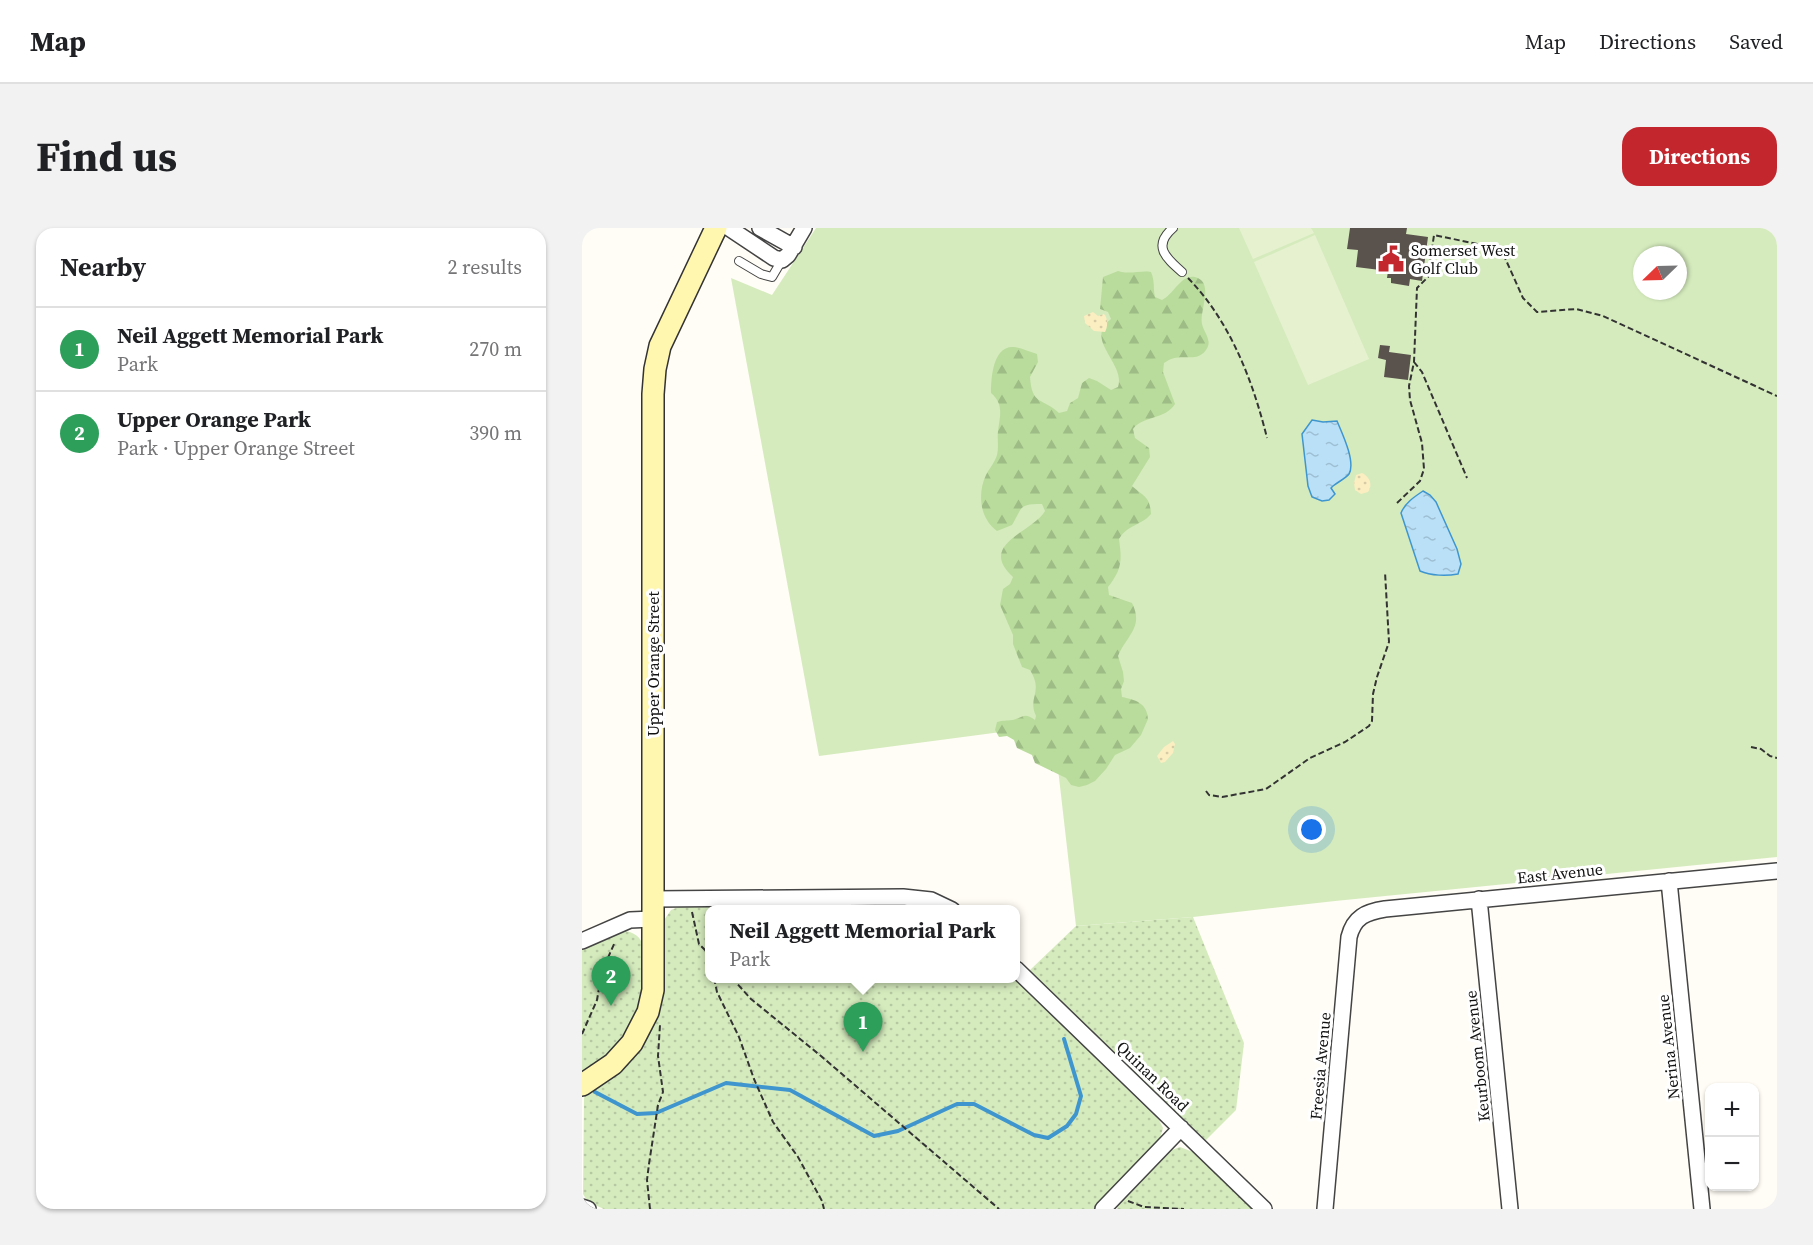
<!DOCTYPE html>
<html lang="en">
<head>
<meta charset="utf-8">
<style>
	body { margin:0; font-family:"Source Serif 4",serif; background:#f2f2f2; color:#202124 }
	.controls { position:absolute; right:18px; bottom:18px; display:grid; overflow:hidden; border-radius:12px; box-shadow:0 2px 4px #0004 }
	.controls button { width:54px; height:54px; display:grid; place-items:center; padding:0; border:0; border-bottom:2px solid #e0e0e0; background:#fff; color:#202124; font:30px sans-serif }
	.compass { position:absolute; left:1051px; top:18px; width:54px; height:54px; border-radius:50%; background:#fff; box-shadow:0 2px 4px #0004; rotate:247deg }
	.you { position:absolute; left:730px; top:602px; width:21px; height:21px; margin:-15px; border:4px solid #fff; border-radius:50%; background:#1a73e8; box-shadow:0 0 0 9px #1a73e833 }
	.badge { display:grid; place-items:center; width:39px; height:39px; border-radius:50%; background:#c4262e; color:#fff; font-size:20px; font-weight:700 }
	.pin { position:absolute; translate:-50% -50px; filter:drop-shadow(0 2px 3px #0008) }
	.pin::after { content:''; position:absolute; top:32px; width:21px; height:18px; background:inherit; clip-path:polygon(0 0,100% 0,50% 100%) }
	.popup { position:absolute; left:123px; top:677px; width:315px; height:78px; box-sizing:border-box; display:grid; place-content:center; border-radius:12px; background:#fff; filter:drop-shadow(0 2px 4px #0005); font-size:20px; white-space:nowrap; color:#757577 }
	.popup b { font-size:22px; color:#202124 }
	.popup::after { content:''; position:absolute; left:50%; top:100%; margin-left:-12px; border:12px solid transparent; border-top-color:#fff }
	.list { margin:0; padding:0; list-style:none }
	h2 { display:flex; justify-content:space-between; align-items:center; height:78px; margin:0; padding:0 24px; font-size:26px }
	h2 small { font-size:20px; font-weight:400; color:#757577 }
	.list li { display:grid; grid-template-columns:39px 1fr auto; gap:18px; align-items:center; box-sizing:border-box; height:84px; padding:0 24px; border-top:2px solid #e0e0e0 }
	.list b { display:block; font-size:22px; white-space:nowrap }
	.list p { margin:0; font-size:20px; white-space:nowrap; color:#757577 }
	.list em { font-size:20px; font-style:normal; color:#757577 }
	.map { position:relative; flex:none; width:1195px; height:981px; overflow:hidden; border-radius:18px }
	header { display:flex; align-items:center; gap:36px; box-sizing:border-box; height:84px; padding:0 30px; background:#fff; border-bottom:2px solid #e0e0e0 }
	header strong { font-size:28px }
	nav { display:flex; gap:33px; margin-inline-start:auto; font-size:21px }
	.intro { display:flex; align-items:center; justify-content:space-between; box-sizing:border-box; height:144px; padding:0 36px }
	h1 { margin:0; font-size:42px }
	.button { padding:15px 27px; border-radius:18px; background:#c4262e; color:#fff; font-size:21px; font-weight:700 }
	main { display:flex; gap:36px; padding:0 36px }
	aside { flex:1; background:#fff; border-radius:18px; box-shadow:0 2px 4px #0004 }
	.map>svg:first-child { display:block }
</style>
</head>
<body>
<header>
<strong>Map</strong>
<nav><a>Map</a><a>Directions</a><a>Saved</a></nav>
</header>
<div class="intro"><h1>Find us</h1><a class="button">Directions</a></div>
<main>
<aside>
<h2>Nearby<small>2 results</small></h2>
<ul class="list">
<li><span class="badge" style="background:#2e9e5b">1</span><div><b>Neil Aggett Memorial Park</b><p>Park</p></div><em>270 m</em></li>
<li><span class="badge" style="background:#2e9e5b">2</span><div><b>Upper Orange Park</b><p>Park · Upper Orange Street</p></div><em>390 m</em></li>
</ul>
</aside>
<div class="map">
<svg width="1195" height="981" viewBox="0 0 1195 981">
	<defs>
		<pattern id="forest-firs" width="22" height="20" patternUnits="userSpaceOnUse" patternTransform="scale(1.5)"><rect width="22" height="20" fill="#b9dc9c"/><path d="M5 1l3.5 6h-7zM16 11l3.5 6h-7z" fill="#9ebc85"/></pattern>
		<pattern id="sand-dots" width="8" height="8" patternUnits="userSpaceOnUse" patternTransform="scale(1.5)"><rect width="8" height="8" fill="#fbeec1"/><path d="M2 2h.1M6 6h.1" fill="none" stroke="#d6cba5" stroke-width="1.8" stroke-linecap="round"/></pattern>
		<pattern id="park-dots" width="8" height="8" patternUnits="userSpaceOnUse" patternTransform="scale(1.5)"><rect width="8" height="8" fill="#d5ebbd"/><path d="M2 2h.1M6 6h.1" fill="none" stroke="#b6c8a1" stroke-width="1.8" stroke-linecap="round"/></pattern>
		<pattern id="water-ripples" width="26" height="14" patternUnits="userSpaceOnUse" patternTransform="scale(1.5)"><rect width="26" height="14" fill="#b9e0f7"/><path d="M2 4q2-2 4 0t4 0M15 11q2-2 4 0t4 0" fill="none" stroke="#9ebfd3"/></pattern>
	</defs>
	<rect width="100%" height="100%" fill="#fffdf5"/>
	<!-- grass -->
	<path fill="#d5ebbd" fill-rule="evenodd" d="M234,0H1195V629L753,673L611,689L494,698L471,497L237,528L149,50L190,67ZM1060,27H1096V63H1060Z"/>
	<!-- forest -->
	<path fill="url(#forest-firs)" d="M536,43C548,47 558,42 569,44C573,53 571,60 573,69L580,72C592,66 599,46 613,49C633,54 617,83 620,96C622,105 631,113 624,122C613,137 599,122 582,135L581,144L593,176C583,192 562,187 551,201L553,210L567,220L568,229L550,258C562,269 568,268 569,286C559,298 546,296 537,311C540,333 540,341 526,359L527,367L550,375C562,399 545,407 536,428L541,444L542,453L539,461L540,469C554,472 565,475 566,491L559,507L548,520L533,527L524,541L513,553L505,557L497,559L489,557L484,550L453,535L450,527L435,520L432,512L425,508L417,509L413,502L415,494C421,492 424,493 430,492C440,491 441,483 453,492L454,488C445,469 462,465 448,442L440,439L431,416V407L418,377L421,361L428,356L431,349C395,316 450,305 463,283L460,276C436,276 441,279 430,297L415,303C398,291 395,266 404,247C407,241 413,234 415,227C417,219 415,211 416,203C418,188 422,176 409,165C409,150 411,117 432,119C439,120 448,124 455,126L456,134L448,149C450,178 460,169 477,185L485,183L488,175L496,170L500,155L507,150L515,153L529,162L536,159C544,135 501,112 529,91L526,84L518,81L521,49Z"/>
	<!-- sand -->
	<path fill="url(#sand-dots)" d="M511,84L516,88L522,86C526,90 526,99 523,104L512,103L503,95L502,88Z
		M780,245C788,249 791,257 786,264L779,266L773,262L772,255L774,247Z
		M591,513L593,516L591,525L583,534L579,535L575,528L582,519Z"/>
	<!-- park -->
	<path fill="url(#park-dots)" d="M285,675L349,681L128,682V750L432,751L577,892L581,900L577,914L512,981H22L6,974L1,966L2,870L4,866L50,829L80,695L89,682L99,678Z
		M611,689L662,815L654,882L623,913L448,742L494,698Z
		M38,702C47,703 58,706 60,716C66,735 61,782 51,798C36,821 23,831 0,845V719Z
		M598,919L611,924L670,981H535L536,975L587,923Z"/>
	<!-- pitch -->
	<path fill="#e6f2cf" d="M657,0H729L732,5L671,31Z
		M733,7L787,131L726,157L672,34Z"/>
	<!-- water -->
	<path fill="url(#water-ripples)" stroke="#3f96cf" stroke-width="1.5" d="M730,192L741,194L755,193C760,205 774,234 767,246C764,250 756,254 751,258L749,260L753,266L747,272L740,273L730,269L726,258L720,206Z
		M841,263L848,267L854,274L875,321L879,336L876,346C865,348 849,348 838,343L819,285C823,275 832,269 841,263Z"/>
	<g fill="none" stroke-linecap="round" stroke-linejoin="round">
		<!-- stream -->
		<path stroke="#3f96cf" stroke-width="4" d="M13,864L55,886L74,885L144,855L208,862L292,908L316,903L375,876H392L452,907L466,910L485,898L494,886L499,868L482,811"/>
	</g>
	<!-- building -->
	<path fill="#5a524d" d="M768,0H825L824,6L846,9L840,53L828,51L827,58L809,55V50H805L806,43L774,39L776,22L765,21Z
		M798,117L808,118L807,124L829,127L826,152L802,149L804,132L796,130Z"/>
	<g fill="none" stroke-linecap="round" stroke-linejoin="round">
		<!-- lane casing -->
		<g stroke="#444" stroke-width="10">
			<path id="lane" d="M591,0C570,18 584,30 600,44
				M157,33L179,46L190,49L200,32"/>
		</g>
		<!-- street casing -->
		<g stroke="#444" stroke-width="18">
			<path id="street" d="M147,0L192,30L200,32L206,27L222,0
				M178,0L212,19
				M1087,653L1120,981
				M72,671L321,669L349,672L370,682
				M897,671L928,981
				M0,713L48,692L71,691
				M434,741L682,981
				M0,979L6,981
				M521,981L599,900
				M743,981L767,709C772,689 784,684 803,681L1195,643"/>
		</g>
		<!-- secondary casing -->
		<g stroke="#333" stroke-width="24">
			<path id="secondary" d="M0,857L31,836L50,815L66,784L71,762V166L73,141L78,118L134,0"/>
		</g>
		<!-- path -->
		<path stroke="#333" stroke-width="2" stroke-dasharray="6 3" stroke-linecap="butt" d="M606,50C648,93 671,153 685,210
			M832,134L840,144L885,250
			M815,275L838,253L842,241L840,215L828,172L827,158L832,134L835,60L846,49L852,7L919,21L941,70L955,84L994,81L1021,88L1195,168
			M1169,519L1179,521L1188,528L1195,530
			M624,563L627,567L640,569L684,561L728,530L763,514L787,498L790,493L791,466L795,449L807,414L803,344
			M110,684L117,716L128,727
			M126,726L128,735
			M132,750L135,764L157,809L172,851L191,894L216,929L240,973L242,981
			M150,750L169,771L239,828L417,981
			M0,806L15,772L20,743L33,714
			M546,973L562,979L602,981
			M68,981L65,952L67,936L76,877L81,864L76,828L78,797"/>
		<!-- lane -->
		<use href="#lane" stroke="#fff" stroke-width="8"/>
		<!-- street -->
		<use href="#street" stroke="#fff" stroke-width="15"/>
		<!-- secondary -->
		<use href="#secondary" stroke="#fff6b0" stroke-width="21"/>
	</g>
	<!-- icons -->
	<defs>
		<g id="civic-bare" transform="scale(2.07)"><path d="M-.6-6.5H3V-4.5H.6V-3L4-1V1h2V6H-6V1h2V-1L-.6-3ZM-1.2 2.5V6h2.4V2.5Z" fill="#c4262e" stroke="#fff" stroke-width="2.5" paint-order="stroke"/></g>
	</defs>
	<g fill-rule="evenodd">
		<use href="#civic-bare" x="809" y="31"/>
	</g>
	<g text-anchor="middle" stroke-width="6" stroke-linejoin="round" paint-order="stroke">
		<!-- poi labels -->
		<g font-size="16" fill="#111" stroke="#fff" text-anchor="start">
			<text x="829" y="28">Somerset West<tspan x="829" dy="18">Golf Club</tspan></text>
		</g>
		<!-- street labels -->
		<g font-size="16" fill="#111" stroke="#fff">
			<text transform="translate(71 436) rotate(-90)" y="6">Upper Orange Street</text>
			<text transform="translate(978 645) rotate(-6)" y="6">East Avenue</text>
			<text transform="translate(1086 819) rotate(-96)" y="6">Nerina Avenue</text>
			<text transform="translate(895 828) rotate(-96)" y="6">Keurboom Avenue</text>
			<text transform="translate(738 838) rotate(-85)" y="6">Freesia Avenue</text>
			<text transform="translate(571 848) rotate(44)" y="6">Quinan Road</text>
		</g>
	</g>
</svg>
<div class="controls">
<button>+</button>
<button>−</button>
</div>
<svg class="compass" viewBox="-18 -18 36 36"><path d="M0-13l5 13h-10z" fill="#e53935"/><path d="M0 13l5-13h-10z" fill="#757577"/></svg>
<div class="you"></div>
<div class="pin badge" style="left:281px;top:824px;background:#2e9e5b">1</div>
<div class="popup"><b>Neil Aggett Memorial Park</b>Park</div>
<div class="pin badge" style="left:29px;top:778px;background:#2e9e5b">2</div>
</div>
</main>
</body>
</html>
